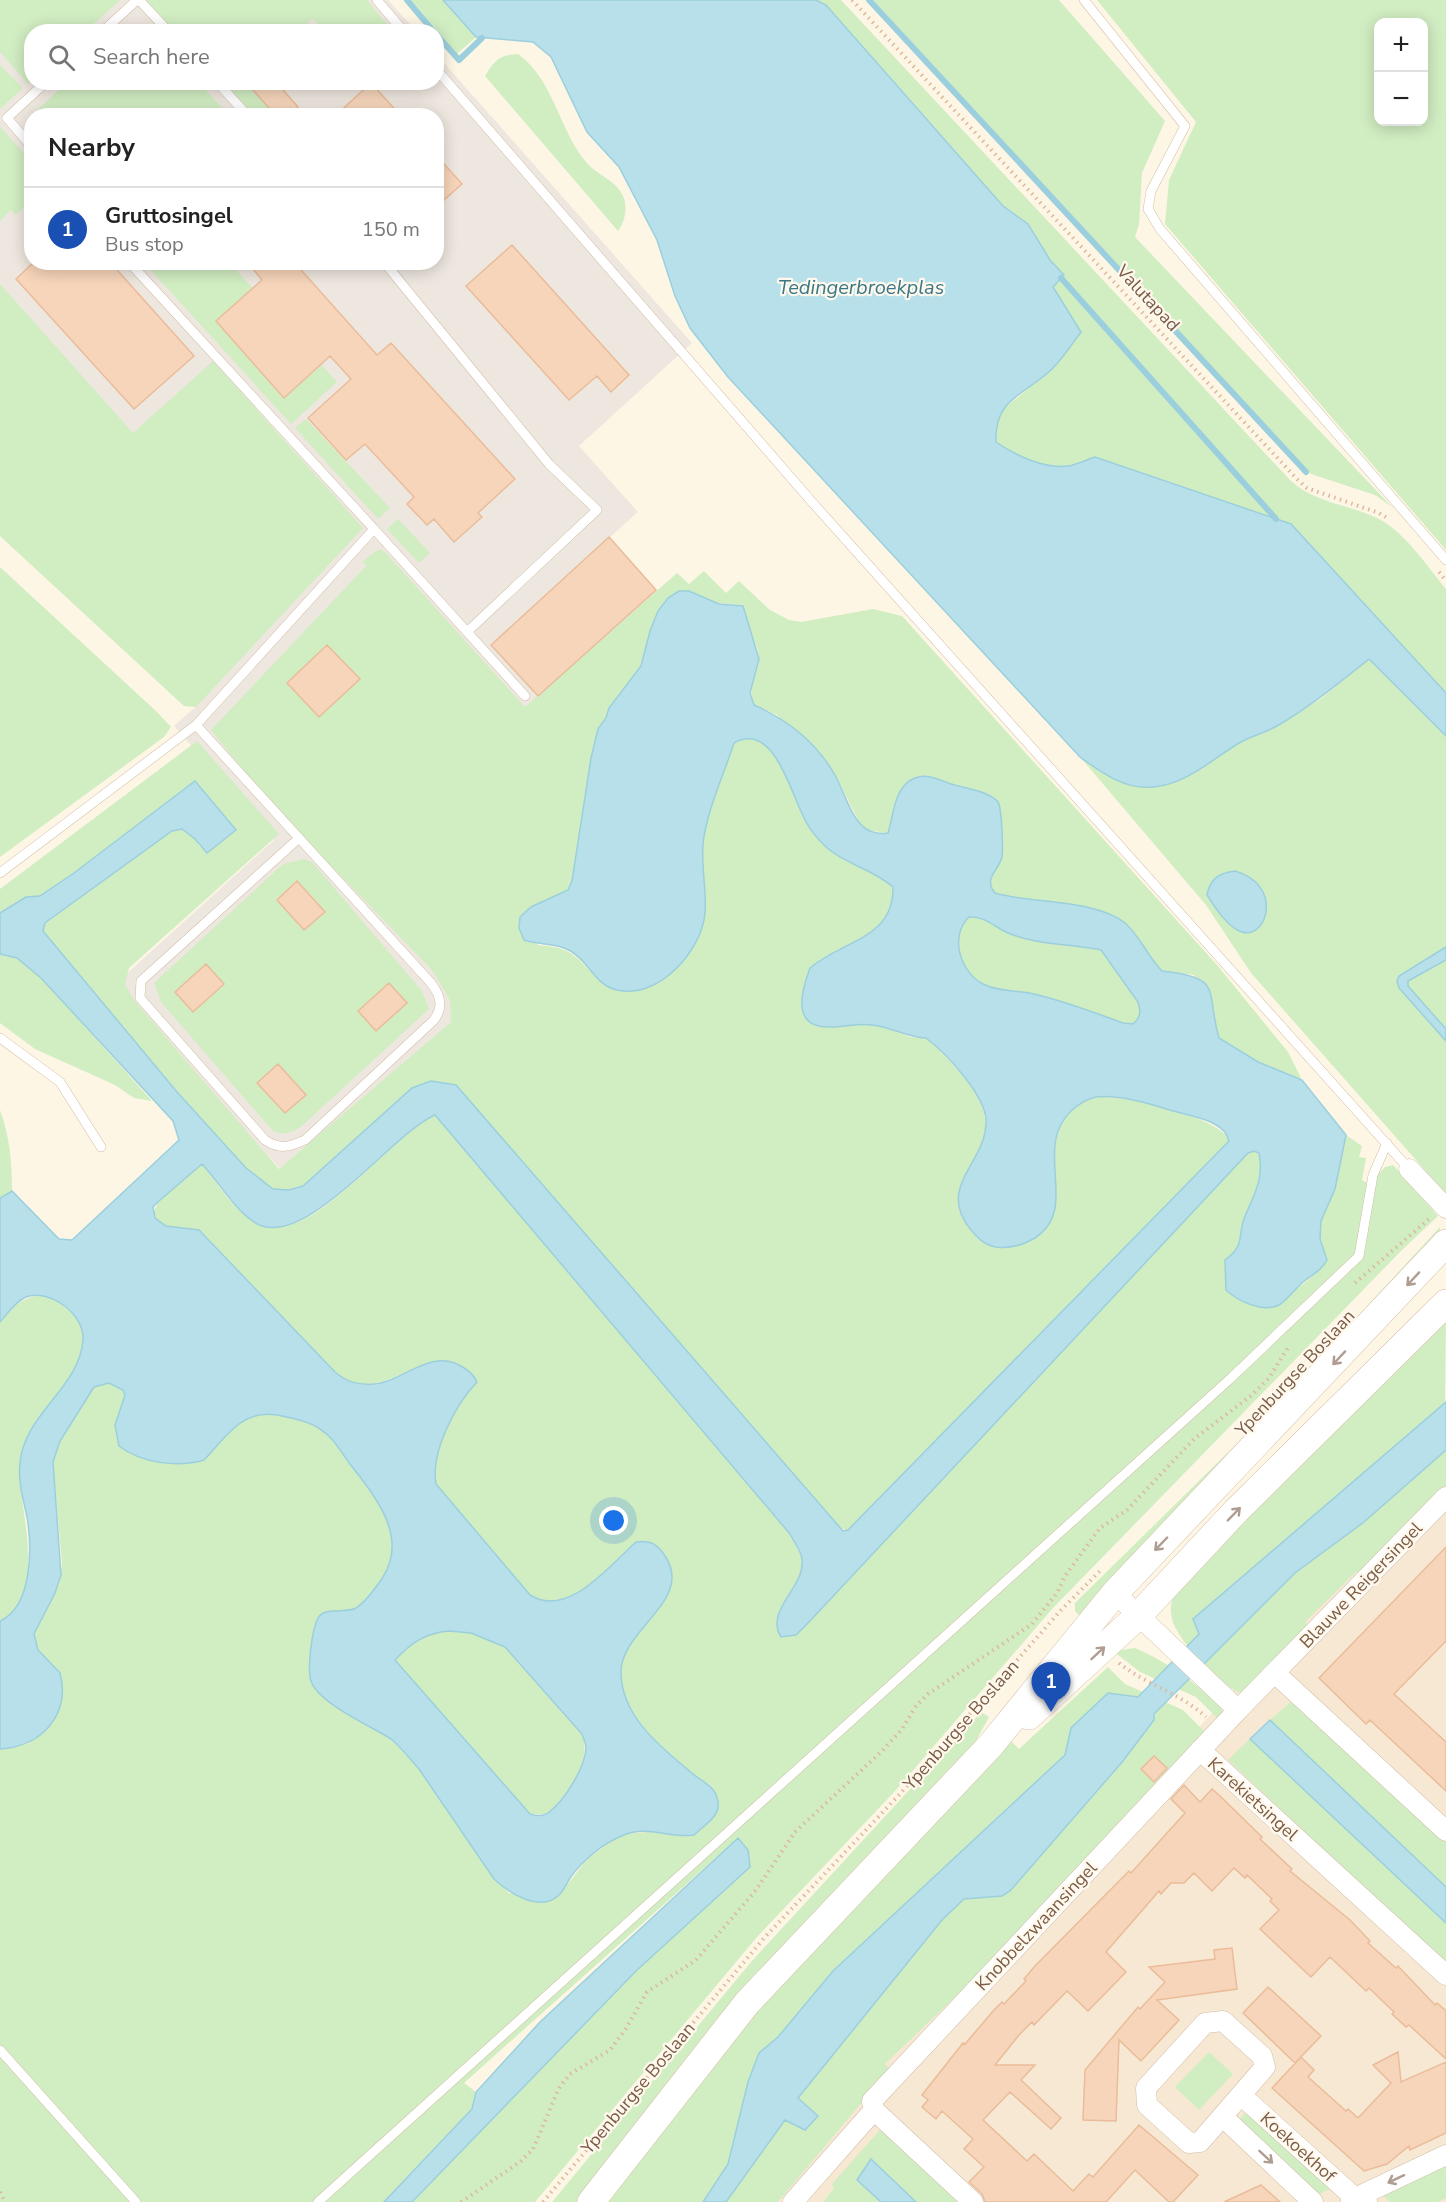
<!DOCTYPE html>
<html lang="en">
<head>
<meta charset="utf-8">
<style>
	body { margin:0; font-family:"Nunito Sans",sans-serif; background:#f6f6f6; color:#222 }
	.controls { position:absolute; right:18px; top:18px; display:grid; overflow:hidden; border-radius:12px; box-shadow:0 3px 15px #0003 }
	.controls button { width:54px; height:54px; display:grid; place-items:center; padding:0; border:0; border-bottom:2px solid #e0e0e0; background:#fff; color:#222; font:30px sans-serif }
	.you { position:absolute; left:614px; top:1521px; width:21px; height:21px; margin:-15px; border:4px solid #fff; border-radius:50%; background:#1a73e8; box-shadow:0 0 0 9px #1a73e833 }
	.badge { display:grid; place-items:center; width:39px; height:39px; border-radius:50%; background:#2563eb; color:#fff; font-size:20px; font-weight:700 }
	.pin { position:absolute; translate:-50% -50px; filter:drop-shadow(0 2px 3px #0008) }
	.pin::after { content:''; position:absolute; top:32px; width:21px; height:18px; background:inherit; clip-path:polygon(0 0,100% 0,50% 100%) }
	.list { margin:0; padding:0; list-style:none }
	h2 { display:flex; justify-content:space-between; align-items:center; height:78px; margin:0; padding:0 24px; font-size:26px }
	h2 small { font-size:20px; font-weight:400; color:#767676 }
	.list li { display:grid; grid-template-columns:39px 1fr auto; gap:18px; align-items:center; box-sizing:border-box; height:84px; padding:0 24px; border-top:2px solid #e0e0e0 }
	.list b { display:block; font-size:22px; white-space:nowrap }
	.list p { margin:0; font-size:20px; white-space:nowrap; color:#767676 }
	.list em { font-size:20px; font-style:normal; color:#767676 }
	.icon { flex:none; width:33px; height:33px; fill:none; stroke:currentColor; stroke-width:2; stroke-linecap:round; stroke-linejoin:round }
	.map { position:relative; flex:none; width:1446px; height:2202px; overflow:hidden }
	.search { position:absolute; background:#fff; box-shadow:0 3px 15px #0003; left:24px; top:24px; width:420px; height:66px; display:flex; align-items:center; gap:15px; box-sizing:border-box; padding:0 21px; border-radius:24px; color:#767676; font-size:22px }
	.panel { position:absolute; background:#fff; box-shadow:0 3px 15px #0003; left:24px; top:108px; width:420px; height:162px; border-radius:24px }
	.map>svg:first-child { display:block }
</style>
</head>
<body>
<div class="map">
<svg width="1446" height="2202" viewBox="0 0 1446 2202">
	<rect width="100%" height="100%" fill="#fef6e5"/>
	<!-- residential -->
	<path fill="#f7e8d3" d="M1446,1474V2202H773L850,2102L1256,1666Z"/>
	<!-- industrial -->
	<path fill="#eee7df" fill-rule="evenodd" d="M0,0H388L416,31L32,32V82H436L437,55L692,343L579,446L638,512L610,537L664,599L468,1007L282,1171L113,986L274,840L174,726L200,703L0,523ZM32,116H436V262H32Z"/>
	<!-- green -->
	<path fill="#d1edc2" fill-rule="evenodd" d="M0,0H120L86,31L32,32L31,81L28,84L0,52Z
		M146,0H367L387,24L379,31H325L313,19L298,31H175Z
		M411,0H443L476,37L457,54Z
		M816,0H841L1291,481C1316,503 1346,504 1375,517C1404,530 1426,565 1446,589V693L1291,524L1095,457C1086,460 1077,465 1068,466C1043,469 1015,455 996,442V421L1001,411L1052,369L1053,287L1063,275L1050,260L1028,224L1003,206L826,5Z
		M873,0H1059L1165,121L1142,173L1139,224L1135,237L1392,507L1375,495L1311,474Z
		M1097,0H1446V550L1165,224L1169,180L1196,122ZM1424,22V122H1378V22Z
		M518,54C554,80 559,130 586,162C598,176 615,179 623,196C628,207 625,222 618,231L485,76C494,61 499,55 518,54Z
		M0,65L23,88L0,109Z
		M67,82L199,83L229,115L32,116L31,138L28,119Z
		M221,83H246L276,115H251Z
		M0,127L32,162L31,201L16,215L11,210L0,221Z
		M150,262L230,263L337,382L291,424L147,266Z
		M0,284L133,433L213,361L363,528L196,707L184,706L172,695L0,536Z
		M306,419L390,508L378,519L295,428Z
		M398,519L430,553L419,563L387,529Z
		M379,549L385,552L525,707L677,573L689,584L704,571L726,593L739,581L770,610L789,620L801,622L873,609L902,616L1217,965L1288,1052L1302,1080L1258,1062L1219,1038L1194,975L1162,971L1154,963L995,893C988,885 989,880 995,871L891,825L888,833L866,830L859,822L835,774L777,715L754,705C746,689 758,675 759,659C760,645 741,616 733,604L712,603L689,591L658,611L650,631L641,666L609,708L606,718L598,729L591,758L572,881L568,890L531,907L538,945C564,948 570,949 588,969L679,965C721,912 694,896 703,841C709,808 724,775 734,743L744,738L759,739L772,752L788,781L845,861L878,874L893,887C894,933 852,942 818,961L829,1027L860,1023L881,1026L910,1037L926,1038L935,1045C968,1082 1005,1111 973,1161L1054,1173C1052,1145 1060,1105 1093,1098C1117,1092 1222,1117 1229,1141L848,1531L839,1527L456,1085L431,1081L412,1088L303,1186L288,1190L273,1189L246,1168L177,1092L43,931L45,924L172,831L182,829L195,839L201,848L195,782L74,873L40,896L26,897L0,913V889L197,741L279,834L129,968L125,984L134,1000L279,1169L451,1022L450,1000L432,970L268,801L211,730L367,565L362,562Z
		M0,567L157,712L171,727L164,737L0,857Z
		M1369,659L1446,736V1194L1251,973L1206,905L1080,757L1103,773L1179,780L1241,742L1275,728L1322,698Z
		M304,859L312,862L422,991L429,1009L304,1124C294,1132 285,1137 272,1130L161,1002L154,983L283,864Z
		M969,917C985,916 994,927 1008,933C1037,944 1071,944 1101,950L1138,1002C1141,1011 1141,1017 1133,1024L1123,1023C1094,1012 1065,1002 1035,994C1019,990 997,993 982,983C959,969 949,936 969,917Z
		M0,954L17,958L41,978L152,1101L134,1098L115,1085L35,1049L0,1023Z
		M0,1110C10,1138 12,1162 12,1191L0,1198Z
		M435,1115L790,1534L802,1559V1569L795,1590L786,1601L778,1631L781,1637L796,1635L808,1623L1248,1153L1254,1151L1259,1153C1264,1179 1254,1193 1245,1216C1240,1229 1242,1241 1235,1253L1281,1304C1293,1287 1318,1278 1327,1259L1320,1239L1321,1221L1335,1189L1346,1135L1362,1146L1359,1157L1366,1158L1362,1180L1369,1184L1385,1167L1393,1165L1438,1216L1401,1251L1053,1608L896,1790L757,1937L535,2202H412L636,1971L738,1838L464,2083L476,2092L472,2109L384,2202H0V1749L28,1744L53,1665L38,1650L34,1634L59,1584L62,1564L53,1462L60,1441L94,1387L109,1383L123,1390L125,1395L115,1425L119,1446L204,1460C217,1447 233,1423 250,1416C269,1408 304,1418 320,1429C333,1437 341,1452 350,1464C370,1490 405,1529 390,1565C386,1575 365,1602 356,1608C344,1615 329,1607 317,1618L309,1670L364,1723L392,1740L419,1768L494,1879L509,1893L560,1894L588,1858L612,1841L625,1834L658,1831L713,1790C677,1764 610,1711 622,1660C634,1614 703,1595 652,1543L636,1542C609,1566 569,1619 530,1595L436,1484C430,1452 456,1405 477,1382L437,1361C399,1369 372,1401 335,1372L200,1230L166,1226L158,1222L153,1213L159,1201L202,1164C213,1177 230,1205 244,1213C251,1218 270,1225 278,1226C322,1229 393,1136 435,1115Z
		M1440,1227L1439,1240L1084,1620L1075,1611V1603L1274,1407Z
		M43,1295C61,1302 84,1318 83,1339C81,1385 25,1414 20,1463C16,1504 52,1597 0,1621V1322C14,1306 22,1297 43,1295Z
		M1446,1311L1445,1404L1194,1619L1199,1633L1195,1637L1295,1573L1364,1522L1446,1450V1489L1362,1575L1356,1572L1305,1622L1312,1628L1246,1694C1225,1693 1176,1639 1172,1619C1169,1606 1172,1597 1179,1588Z
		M449,1631L471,1633L505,1647L582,1734C593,1763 567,1793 547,1814H530L394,1660C413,1644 424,1633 449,1631Z
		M1135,1648C1168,1662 1195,1683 1221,1706L1223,1720H1219L1196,1697L1140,1672L1113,1651Z
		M1108,1667L1125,1684L1183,1710L1204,1731L1028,1927L885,2064L890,2069L778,2202H726L785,2120L818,2116L797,2099L942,1920L964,1899L1002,1896L1010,1891L1123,1761L1154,1720L1138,1697L1108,1693L1071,1728L1065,1755L833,1971L778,2037L759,2053L748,2082L728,2164L703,2202H606L740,2029L1011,1741L1019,1749Z
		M1294,1699L1446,1840V1887L1270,1720Z
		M981,1712L989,1717L971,1750L578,2202H552L751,1962Z
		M1250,1739L1446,1923V1964L1228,1760Z
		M1209,2052L1233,2074L1199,2110L1175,2087Z
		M1247,2110L1332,2188L1317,2195L1238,2122Z
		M880,2130L959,2202H916L871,2160L857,2180L881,2202H823L834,2188L832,2184Z
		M1446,2164V2198L1438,2202H1390L1381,2194Z"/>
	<!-- water -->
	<path fill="#b7e0ea" stroke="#9ccfdd" stroke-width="1.5" fill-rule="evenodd" d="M443,0H816L826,5L1003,206L1028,224L1050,260L1064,275L1053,287L1081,332C1072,344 1063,358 1052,369C1025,395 994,398 996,442C1015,455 1043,469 1068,466C1076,465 1086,460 1095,457L1291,524L1446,693V736L1369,659C1339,683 1310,707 1277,726C1265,733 1251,736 1239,743C1213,759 1186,784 1154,787C1125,790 1102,773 1080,757L728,377L690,328L675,296L657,240L619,167L587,132L551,57L533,42L476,37Z
		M679,591H689L719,604L743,606L759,659L750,693L754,705C788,720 818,744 836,777C844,792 852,820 866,829C872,833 882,834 888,833C894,814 894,786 915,778C927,773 940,780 951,784C964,788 989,791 998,802C1002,808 1003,849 1002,857C998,872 983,878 995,893C1032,904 1095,899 1125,923C1140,936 1148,957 1162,971C1225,978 1205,990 1219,1038L1258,1062L1302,1080L1346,1135L1335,1189L1321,1221L1320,1239L1327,1260C1322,1270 1312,1275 1303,1282C1296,1288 1285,1302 1279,1305C1262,1313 1238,1301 1226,1290L1225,1260C1246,1245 1237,1236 1245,1216C1255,1193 1264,1178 1259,1153L1254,1151L1248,1153L808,1623L796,1635L781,1637C764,1610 806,1587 802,1559C801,1551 794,1542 790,1534L435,1115C392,1133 302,1255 254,1222C233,1208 219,1182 202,1164L159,1201L153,1207L155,1218L166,1226L199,1230L335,1372C347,1382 357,1385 373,1384C404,1382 429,1348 461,1366C468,1370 474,1375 477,1382C456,1404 430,1452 436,1484L530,1595C568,1619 609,1566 636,1542C648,1540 656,1543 663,1553C698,1599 621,1628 621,1672C621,1717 662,1748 693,1774C699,1779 709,1784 714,1791C717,1795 719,1803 718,1808C716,1819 701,1828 694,1835C671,1839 648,1825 624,1835C603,1843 583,1860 570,1878C567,1883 564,1890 560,1894C541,1914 509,1893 494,1879L419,1769C410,1759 401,1747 391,1739C371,1726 318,1703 311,1681C307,1669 312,1629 318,1618C325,1606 346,1614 356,1608C365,1602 377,1586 383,1577C409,1536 374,1495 350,1464C341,1452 333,1437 320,1429C308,1421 292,1418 277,1415C242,1409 226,1437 204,1460C178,1468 141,1463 119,1446L115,1425L125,1395L123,1390L109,1383L94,1387L60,1441L53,1462L61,1575L55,1593L34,1634L38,1650L60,1673C71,1715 41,1747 0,1749V1621C33,1606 32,1547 27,1517C23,1498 18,1482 20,1463C24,1414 80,1387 83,1340C85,1315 50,1288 26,1297C15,1302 8,1313 0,1322V1198L12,1191L59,1239L72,1240L179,1140L173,1121L41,978L17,958L0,954V913L26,897L40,896L74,873L195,781L236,830L207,853L195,839L182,829L172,831L45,923L43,931L177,1092L246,1168L273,1189L289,1190L303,1186L412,1088L431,1081L456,1085L843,1531L848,1530L1229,1141C1225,1123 1200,1118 1185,1114C1157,1107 1125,1094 1096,1097C1086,1099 1079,1104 1072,1110C1031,1148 1081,1208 1035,1238C1023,1245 1010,1249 996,1247C984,1245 978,1238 971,1230C935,1186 987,1163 986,1121C986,1096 946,1053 926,1038C907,1037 891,1027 872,1025C858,1023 845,1027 830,1027C791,1028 801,992 810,968C843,940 894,939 893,887C873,869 846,865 826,847C820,841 812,833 808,825C792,801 776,719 734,743C724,774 706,813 703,844C701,867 707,891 705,913C702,951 658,1000 617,990C596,986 589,962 572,952C559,943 539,945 524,940L519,928L520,917L531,907L568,890L572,881L591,758L598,729L606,718L609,708L641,666L650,631L658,611L668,598ZM969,917C985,916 994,927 1008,933C1037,945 1071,944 1101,950L1138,1002C1141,1011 1141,1017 1133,1024L1123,1023C1093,1012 1064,1001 1034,994C1017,990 998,992 983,984C960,972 949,936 969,917ZM449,1631L471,1633L505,1647L582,1734C583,1738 586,1743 586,1747C586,1767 564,1801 548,1813C542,1817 536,1816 530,1814L395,1660C411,1643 425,1633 449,1631Z
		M1235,871C1284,885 1267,940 1242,932C1228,928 1214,906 1207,895C1210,878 1220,873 1235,871Z
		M1446,947V960L1408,981V986L1446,1029V1041L1399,988L1397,981L1399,976Z
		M1446,1402V1450L1364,1522L1295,1573L1154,1714V1720L1123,1761L1010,1891L1002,1896L964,1899L942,1920L798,2098L818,2116L805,2130L785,2120L726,2202H703L728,2164L748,2082L759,2053L778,2037L833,1971L1065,1755L1071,1728L1108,1693L1138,1697L1199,1634L1193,1619Z
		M1270,1720L1446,1887V1923L1250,1739Z
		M738,1838L748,1850L750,1867L636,1971L412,2202H384L472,2109L476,2092L540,2022Z
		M871,2159L916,2202H881L857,2180Z"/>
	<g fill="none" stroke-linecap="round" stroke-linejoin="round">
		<!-- stream -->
		<path stroke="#9ccfdd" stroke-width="6" d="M407,0L434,32
			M869,0L1306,472
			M436,34L459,60L482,38
			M1061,278L1276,519"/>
	</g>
	<!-- building -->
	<path fill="#f6d5ba" stroke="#eabc99" stroke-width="1.5" d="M246,82H276L298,107L288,116H276Z
		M371,83L401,116H335Z
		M436,155L462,184L436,207Z
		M512,245L629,375L611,392L597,376L569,400L466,286Z
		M34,262H110L194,356L134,409L16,279Z
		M247,262H294L377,355L391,343L515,479L478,513L482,517L454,542L434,519L427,525L407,504L414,497L365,444L346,460L308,418L351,379L330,356L284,398L216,321L262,280Z
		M609,537L656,590L538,696L491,645Z
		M327,645L360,679L319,717L287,683Z
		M297,881L325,912L304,930L277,900Z
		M206,964L224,984L193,1012L175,992Z
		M389,983L407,1003L376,1031L358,1011Z
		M278,1064L306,1095L285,1113L257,1083Z
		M1446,1547V1641L1394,1694L1446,1742V1791L1370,1720L1366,1724L1319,1678Z
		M1154,1756L1167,1768L1154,1782L1141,1769Z
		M1184,1785L1200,1802L1212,1789L1220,1796L1262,1837L1260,1839L1292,1869L1290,1871L1350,1920L1370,1941L1368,1943L1396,1968L1398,1966L1435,2005L1437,2003L1446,2011V2059L1409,2025L1406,2027L1392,2014L1394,2012L1369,1988L1366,1991L1330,1957L1311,1977L1260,1929L1279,1910L1270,1901L1272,1899L1247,1875L1245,1878L1234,1868L1212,1891L1194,1873L1184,1883H1171L1161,1894L1159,1891L1106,1952L1126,1972L1088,2011L1067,1991L1034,2025L1032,2022L1019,2035L995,2065H1035L1021,2080L1061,2118L1051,2129L1010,2092L983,2120L1027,2161L1034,2154L1073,2191L1089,2174L1093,2177L1139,2125L1198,2175L1173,2202H1169L1135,2170L1106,2202H985L982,2194L969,2182L984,2167L964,2149L973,2139L942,2111L936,2119L922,2107L928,2100L922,2095L963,2043L965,2044L994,2010L1002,2002L1004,2004L1026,1981L1024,1979L1035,1966L1129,1871L1131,1873L1185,1813L1171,1799Z
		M1232,1948L1237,1989L1157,2000L1179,2020L1141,2061L1119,2040L1116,2121L1083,2120L1085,2070L1138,2007L1140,2009L1165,1982L1149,1967L1215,1959L1214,1950Z
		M1268,1987L1321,2036L1295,2063L1243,2013Z
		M1398,2052L1401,2082L1446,2062V2133L1410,2150L1409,2146L1387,2164L1364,2171L1272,2088L1301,2057L1314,2070L1308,2077L1346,2111L1348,2109L1358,2118L1391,2083L1373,2065Z
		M1261,2185L1280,2202H1224Z"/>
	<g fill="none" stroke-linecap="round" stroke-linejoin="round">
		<!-- service casing -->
		<g stroke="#d1bea9" stroke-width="10">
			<path id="service" d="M139,0L169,32
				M377,0L404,32
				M1084,0L1185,126L1151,191L1148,209L1160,229L1446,560
				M102,32L137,0
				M436,69L812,502L1409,1169
				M217,82L248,116
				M32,147L7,118L46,82
				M129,262L374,529
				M384,262L549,464L597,510L468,631
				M196,725L431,983C441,996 444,1008 433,1021L305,1140C289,1147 280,1150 265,1140L140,998L141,981L298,839
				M0,873L196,725L374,529L525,696
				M0,1038L60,1082L101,1147
				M0,2050L136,2202
				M318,2202L1231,1378L1359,1256L1373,1175L1387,1143"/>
		</g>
		<!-- minor casing -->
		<g stroke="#d1bea9" stroke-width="21">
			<path id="minor" d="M1409,1169L1446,1208
				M1275,1673L1446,1831
				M1238,1710L1446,1497
				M1200,1750L1446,1975
				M1223,2021L1262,2056L1265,2067L1200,2142L1189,2143L1147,2105L1146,2088L1205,2023Z
				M1242,2096L1355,2198L1367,2202
				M1223,2117L1313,2202
				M1351,2200L1446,2155
				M793,2202L874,2110
				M973,2202L874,2110L872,2101L1238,1710L1115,1593"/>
		</g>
		<!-- secondary casing -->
		<g stroke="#d7c0a9" stroke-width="28">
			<path id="secondary" d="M1029,1716L1138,1616L1236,1511L1446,1303
				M591,2202L747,2003L990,1746L1115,1593L1446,1243"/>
		</g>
		<!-- path -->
		<path stroke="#dcb99d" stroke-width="4" stroke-dasharray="1.5 4.5" stroke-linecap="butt" d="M852,0L1297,479L1307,488L1379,513L1389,519
			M1439,572L1446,581
			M1355,1283L1429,1219
			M1119,1663C1148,1686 1177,1691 1206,1717
			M0,2192L5,2202
			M461,2202L520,2162L533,2149L559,2088L570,2074L610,2050L625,2030L647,1992L696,1960L756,1890L795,1832L881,1752L902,1729L916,1706L928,1694L1032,1624L1057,1593L1065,1576L1100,1528L1127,1510L1194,1439L1252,1395L1269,1378L1289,1346
			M543,2202L765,1937L900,1794L1061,1610L1100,1571"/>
		<!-- service -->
		<use href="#service" stroke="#fff" stroke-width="9"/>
		<!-- minor -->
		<use href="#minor" stroke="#fff" stroke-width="20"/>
		<!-- secondary -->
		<use href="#secondary" stroke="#fff" stroke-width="27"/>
	</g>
	<!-- one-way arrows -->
	<defs><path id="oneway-shaft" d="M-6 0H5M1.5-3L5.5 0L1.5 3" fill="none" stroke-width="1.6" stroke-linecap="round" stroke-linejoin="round" transform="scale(1.5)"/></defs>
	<g stroke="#af9d91">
		<use href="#oneway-shaft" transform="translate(1413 1279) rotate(133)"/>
		<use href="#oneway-shaft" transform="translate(1339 1358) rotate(133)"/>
		<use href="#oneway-shaft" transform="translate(1234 1514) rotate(-46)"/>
		<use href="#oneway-shaft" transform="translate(1161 1544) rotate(134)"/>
		<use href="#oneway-shaft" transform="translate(1098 1653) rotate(-43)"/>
		<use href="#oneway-shaft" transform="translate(1266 2157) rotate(43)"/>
		<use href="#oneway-shaft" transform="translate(1396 2179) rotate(155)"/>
	</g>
	<g text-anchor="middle" stroke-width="4.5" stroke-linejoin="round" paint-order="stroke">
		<!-- street labels -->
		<g font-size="18" fill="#7a5c47" stroke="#fff9ed">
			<text transform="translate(1148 298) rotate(47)" y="6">Valutapad</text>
			<text transform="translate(1295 1373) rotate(-47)" y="6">Ypenburgse Boslaan</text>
			<text transform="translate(1361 1585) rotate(-46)" y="6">Blauwe Reigersingel</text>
			<text transform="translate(961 1725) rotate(-49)" y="6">Ypenburgse Boslaan</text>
			<text transform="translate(1253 1799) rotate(42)" y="6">Karekietsingel</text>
			<text transform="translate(1036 1926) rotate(-47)" y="6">Knobbelzwaansingel</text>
			<text transform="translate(638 2088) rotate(-50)" y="6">Ypenburgse Boslaan</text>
			<text transform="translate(1298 2147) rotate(42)" y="6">Koekoekhof</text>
		</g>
		<!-- water labels -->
		<g font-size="20" font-style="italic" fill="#3c7788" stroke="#fff9ed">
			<text x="861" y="294">Tedingerbroekplas</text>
		</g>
	</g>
</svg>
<div class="controls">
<button>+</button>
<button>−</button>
</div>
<div class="you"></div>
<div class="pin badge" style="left:1051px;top:1712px;background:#1a4fb4">1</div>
<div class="search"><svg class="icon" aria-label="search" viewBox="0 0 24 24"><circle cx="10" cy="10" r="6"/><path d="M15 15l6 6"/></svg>Search here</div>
<section class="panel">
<h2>Nearby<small></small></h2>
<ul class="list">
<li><span class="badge" style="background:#1a4fb4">1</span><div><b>Gruttosingel</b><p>Bus stop</p></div><em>150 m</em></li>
</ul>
</section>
</div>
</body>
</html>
